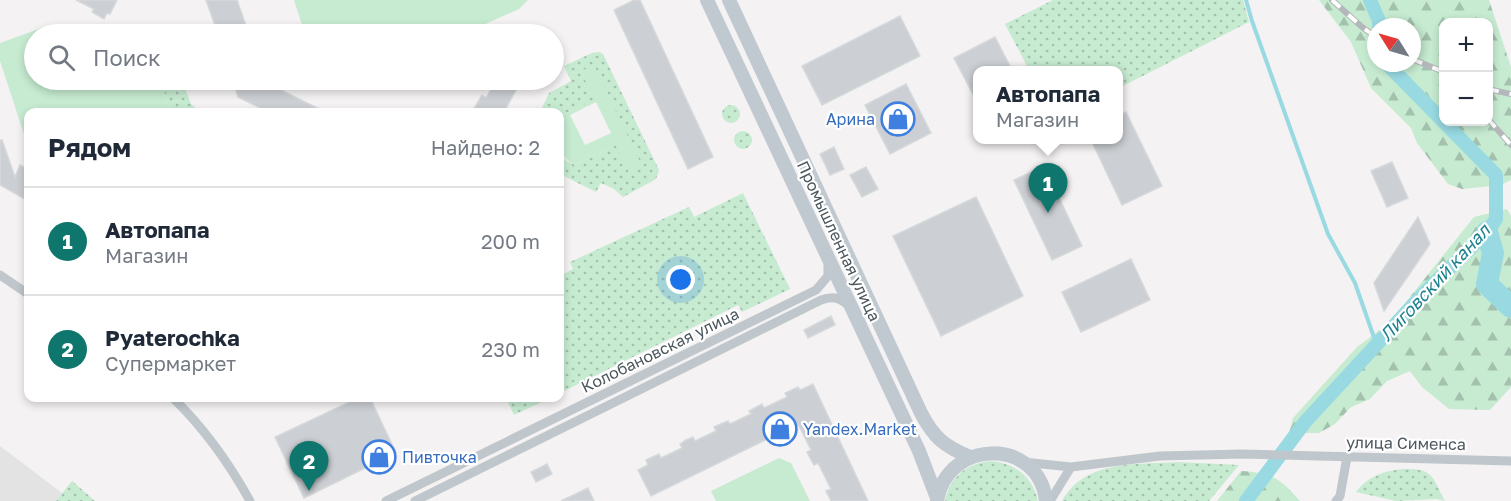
<!DOCTYPE html>
<html lang="ru">
<head>
<meta charset="utf-8">
<style>
	body { margin:0; font-family:"Golos Text",sans-serif; background:#f6f6f7; color:#1f2937 }
	.controls { position:absolute; right:18px; top:18px; display:grid; overflow:hidden; border-radius:12px; box-shadow:0 3px 9px #0003 }
	.controls button { width:54px; height:54px; display:grid; place-items:center; padding:0; border:0; border-bottom:2px solid #e0e1e3; background:#fff; color:#1f2937; font:30px sans-serif }
	.compass { position:absolute; left:1367px; top:18px; width:54px; height:54px; border-radius:50%; background:#fff; box-shadow:0 3px 9px #0003; rotate:307deg }
	.you { position:absolute; left:681px; top:280px; width:21px; height:21px; margin:-15px; border:4px solid #fff; border-radius:50%; background:#1a73e8; box-shadow:0 0 0 9px #1a73e833 }
	.badge { display:grid; place-items:center; width:39px; height:39px; border-radius:50%; background:#0f766e; color:#fff; font-size:20px; font-weight:700 }
	.pin { position:absolute; translate:-50% -50px; filter:drop-shadow(0 2px 3px #0008) }
	.pin::after { content:''; position:absolute; top:32px; width:21px; height:18px; background:inherit; clip-path:polygon(0 0,100% 0,50% 100%) }
	.popup { position:absolute; left:973px; top:66px; width:150px; height:78px; box-sizing:border-box; display:grid; place-content:center; border-radius:12px; background:#fff; filter:drop-shadow(0 2px 4px #0005); font-size:20px; white-space:nowrap; color:#747a83 }
	.popup b { font-size:22px; color:#1f2937 }
	.popup::after { content:''; position:absolute; left:50%; top:100%; margin-left:-12px; border:12px solid transparent; border-top-color:#fff }
	.list { margin:0; padding:0; list-style:none }
	h2 { display:flex; justify-content:space-between; align-items:center; height:78px; margin:0; padding:0 24px; font-size:26px }
	h2 small { font-size:20px; font-weight:400; color:#747a83 }
	.list li { display:grid; grid-template-columns:39px 1fr auto; gap:18px; align-items:center; box-sizing:border-box; height:108px; padding:0 24px; border-top:2px solid #e0e1e3 }
	.list b { display:block; font-size:22px; white-space:nowrap }
	.list p { margin:0; font-size:20px; white-space:nowrap; color:#747a83 }
	.list em { font-size:20px; font-style:normal; color:#747a83 }
	.icon { flex:none; width:33px; height:33px; fill:none; stroke:currentColor; stroke-width:2; stroke-linecap:round; stroke-linejoin:round }
	.map { position:relative; flex:none; width:1511px; height:501px; overflow:hidden }
	.search { position:absolute; background:#fff; box-shadow:0 3px 9px #0003; left:24px; top:24px; width:540px; height:66px; display:flex; align-items:center; gap:15px; box-sizing:border-box; padding:0 21px; border-radius:33px; color:#747a83; font-size:22px }
	.panel { position:absolute; background:#fff; box-shadow:0 3px 9px #0003; left:24px; top:108px; width:540px; height:294px; border-radius:12px }
	.map>svg:first-child { display:block }
</style>
</head>
<body>
<div class="map">
<svg width="1511" height="501" viewBox="0 0 1511 501">
	<defs>
		<pattern id="grass-dots" width="8" height="8" patternUnits="userSpaceOnUse" patternTransform="scale(1.5)"><rect width="8" height="8" fill="#c6ebd1"/><path d="M2 2h.1M6 6h.1" fill="none" stroke="#a3c1ad" stroke-width="1.8" stroke-linecap="round"/></pattern>
		<pattern id="forest-firs" width="22" height="20" patternUnits="userSpaceOnUse" patternTransform="scale(1.5)"><rect width="22" height="20" fill="#c6ebd1"/><path d="M5 1l3.5 6h-7zM16 11l3.5 6h-7z" fill="#a3c1ad"/></pattern>
	</defs>
	<rect width="100%" height="100%" fill="#f4f2f2"/>
	<!-- education -->
	<path fill="#e4e3e3" d="M0,446L62,493L56,501H0Z"/>
	<!-- grass -->
	<path fill="url(#grass-dots)" d="M1053,0H1243L1249,22L1119,88L1118,70H1029L1005,24Z
		M600,52L603,54L659,170L656,179L623,197L614,189L601,183L596,192L560,174V149L565,160L575,165L616,145L642,166L581,71L595,100L560,116V112H540L549,93L571,81L564,66L592,53Z
		M160,80H182L191,104L200,112H171Z
		M722 114a9 9 0 1 1 18 0a9 9 0 1 1-18 0Z
		M734 140a9 9 0 1 1 18 0a9 9 0 1 1-18 0Z
		M743,193L790,289L742,312L738,305L560,393V276L573,269L570,262L689,207L694,217Z
		M506,398H550L514,415Z
		M991,461C1015,463 1033,477 1038,501H945C950,477 967,463 991,461Z
		M1178,462L1239,465L1209,501H1062C1086,459 1136,465 1178,462Z
		M1403,469C1434,468 1432,477 1445,501L1436,499L1396,501L1356,492C1369,476 1383,471 1403,469Z
		M72,481L95,501H56Z"/>
	<!-- forest -->
	<path fill="url(#forest-firs)" fill-rule="evenodd" d="M1319,0H1489L1511,67V180L1501,185L1462,189L1448,184L1417,143L1411,128L1371,88L1351,42ZM1444,22H1488V122H1444ZM1376,27H1412V63H1376Z
		M1507,209L1511,216V387L1490,410L1449,409L1422,387L1410,371L1387,381L1370,399L1351,407L1335,424L1319,433H1289L1293,418L1357,347L1389,323L1474,217Z
		M1241,471C1272,473 1280,478 1300,501H1217Z"/>
	<!-- green -->
	<path fill="#c6ebd1" fill-rule="evenodd" d="M294,0H528L519,9L463,34H305Z
		M47,26L63,34H34V80H160L171,112H28V142L25,137L0,61V43Z
		M594,65L642,166L629,172L616,145L575,165C554,154 559,137 560,116L594,100L581,71ZM596,102L611,133L585,145L570,115Z
		M779,458L791,463L810,501H716L711,491Z"/>
	<g fill="none" stroke-linecap="round" stroke-linejoin="round">
		<!-- stream -->
		<path stroke="#99dae2" stroke-width="4" d="M1246,0L1252,21L1328,234L1355,283L1377,346"/>
		<!-- canal -->
		<path stroke="#99dae2" stroke-width="14" d="M1370,0L1379,21V27
			M1246,501L1305,422L1426,291L1487,232L1496,219V175L1386,63"/>
		<!-- river -->
		<path stroke="#99dae2" stroke-width="22" d="M1487,232L1493,253L1487,284L1511,307"/>
	</g>
	<!-- building -->
	<path fill="#cccfd3" stroke="#d6d9dc" stroke-width="1.5" d="M76,0H117L110,14L107,13L104,19L92,12L94,9Z
		M206,0H237L249,34H218Z
		M634,0H640L713,157L688,169L614,10Z
		M900,16L920,56L822,105L802,66Z
		M995,37L1012,70H978V104L954,58Z
		M233,80H264L265,82L325,112H268L238,97Z
		M496,80H501L517,88L504,112H472L482,95L486,98Z
		M906,84L931,133L890,154L865,105Z
		M1126,112L1162,186L1122,205L1091,140H1119V116Z
		M0,140H2L15,177L20,165L28,169V201L0,185Z
		M834,147L844,169L830,175L820,154Z
		M1392,162L1408,198L1387,207L1371,171Z
		M1044,166L1082,246L1052,260L1014,180Z
		M866,167L878,189L862,197L850,175Z
		M976,197L1023,296L941,336L893,236Z
		M1418,217L1430,244L1384,311L1374,283Z
		M1131,259L1150,300L1081,332L1062,292Z
		M831,316L835,325L808,338L804,330Z
		M813,384L868,501H831L826,491L831,489L818,463L814,465L810,458L807,452L811,450L798,424L651,496L638,470L648,465L646,460L659,454L661,458L682,448L680,444L686,440L693,437L695,441L716,431L714,427L728,421L730,424L751,414L749,411L762,404L764,408L787,397L785,393L798,387L800,390Z
		M358,398H370L396,453L304,498L275,437Z
		M547,464L552,474L536,482L531,472Z
		M588,488L594,501H561Z"/>
	<g fill="none" stroke-linecap="round" stroke-linejoin="round">
		<!-- street -->
		<path stroke="#bfc7cc" stroke-width="9" d="M0,275L28,294
			M173,398C204,428 229,463 250,501
			M1023,462L1071,467L1160,456L1242,454L1511,461
			M386,501L816,290L828,276V262
			M415,501L821,300C832,296 839,297 848,305
			M1050,501L1071,467
			M1336,501L1340,496L1347,457"/>
		<!-- secondary -->
		<path stroke="#c0c9d0" stroke-width="14" d="M707,0L919,451L937,498
			M729,0L921,413C934,438 944,446 970,457
			M937,501C947,438 1039,437 1046,501"/>
		<!-- rail casing -->
		<g stroke="#b5b8bb" stroke-width="6">
			<path id="rail" d="M1332,0L1362,27L1376,37
				M1412,59L1444,72
				M1488,89L1511,94
				M1488,119L1511,145"/>
		</g>
		<!-- rail -->
		<use href="#rail" stroke="#fff" stroke-width="4" stroke-dasharray="11" stroke-linecap="butt"/>
	</g>
	<!-- icons -->
	<defs>
		<g id="shop-ring" transform="scale(1.725)"><circle r="9.5" fill="#fff" stroke="#3f7fe0" stroke-width="1.5"/><path d="M-5-2.5h2.3a2.7 3.5 0 0 1 5.4 0H5L5.5 6h-11ZM-1.5-2.5h3a1.5 2.3 0 0 0-3 0Z" fill="#3f7fe0"/></g>
	</defs>
	<g fill-rule="evenodd">
		<use href="#shop-ring" x="898" y="119"/>
		<use href="#shop-ring" x="780" y="429"/>
		<use href="#shop-ring" x="379" y="457"/>
	</g>
	<g text-anchor="middle" stroke-width="4.5" stroke-linejoin="round" paint-order="stroke">
		<!-- shop labels -->
		<g font-size="16" fill="#366cbe" stroke="#fff" text-anchor="start">
			<text x="875" y="125" text-anchor="end">Арина</text>
			<text x="803" y="435">Yandex.Market</text>
			<text x="402" y="463">Пивточка</text>
		</g>
		<!-- street labels -->
		<g font-size="16" fill="#4b565d" stroke="#fff">
			<text transform="translate(839 241) rotate(65)" y="6">Промышленная улица</text>
			<text transform="translate(660 350) rotate(-26)" y="6">Колобановская улица</text>
			<text transform="translate(1406 443) rotate(1)" y="6">улица Сименса</text>
		</g>
		<!-- water labels -->
		<g font-size="18" font-style="italic" fill="#1d828f" stroke="#fff">
			<text transform="translate(1435 283) rotate(-47)" y="6">Лиговский канал</text>
		</g>
	</g>
</svg>
<div class="controls">
<button>+</button>
<button>−</button>
</div>
<svg class="compass" viewBox="-18 -18 36 36"><path d="M0-13l5 13h-10z" fill="#e53935"/><path d="M0 13l5-13h-10z" fill="#747a83"/></svg>
<div class="you"></div>
<div class="pin badge" style="left:1048px;top:213px">1</div>
<div class="popup"><b>Автопапа</b>Магазин</div>
<div class="pin badge" style="left:309px;top:491px">2</div>
<div class="search"><svg class="icon" aria-label="search" viewBox="0 0 24 24"><circle cx="10" cy="10" r="6"/><path d="M15 15l6 6"/></svg>Поиск</div>
<section class="panel">
<h2>Рядом<small>Найдено: 2</small></h2>
<ul class="list">
<li><span class="badge">1</span><div><b>Автопапа</b><p>Магазин</p></div><em>200 m</em></li>
<li><span class="badge">2</span><div><b>Pyaterochka</b><p>Супермаркет</p></div><em>230 m</em></li>
</ul>
</section>
</div>
</body>
</html>
